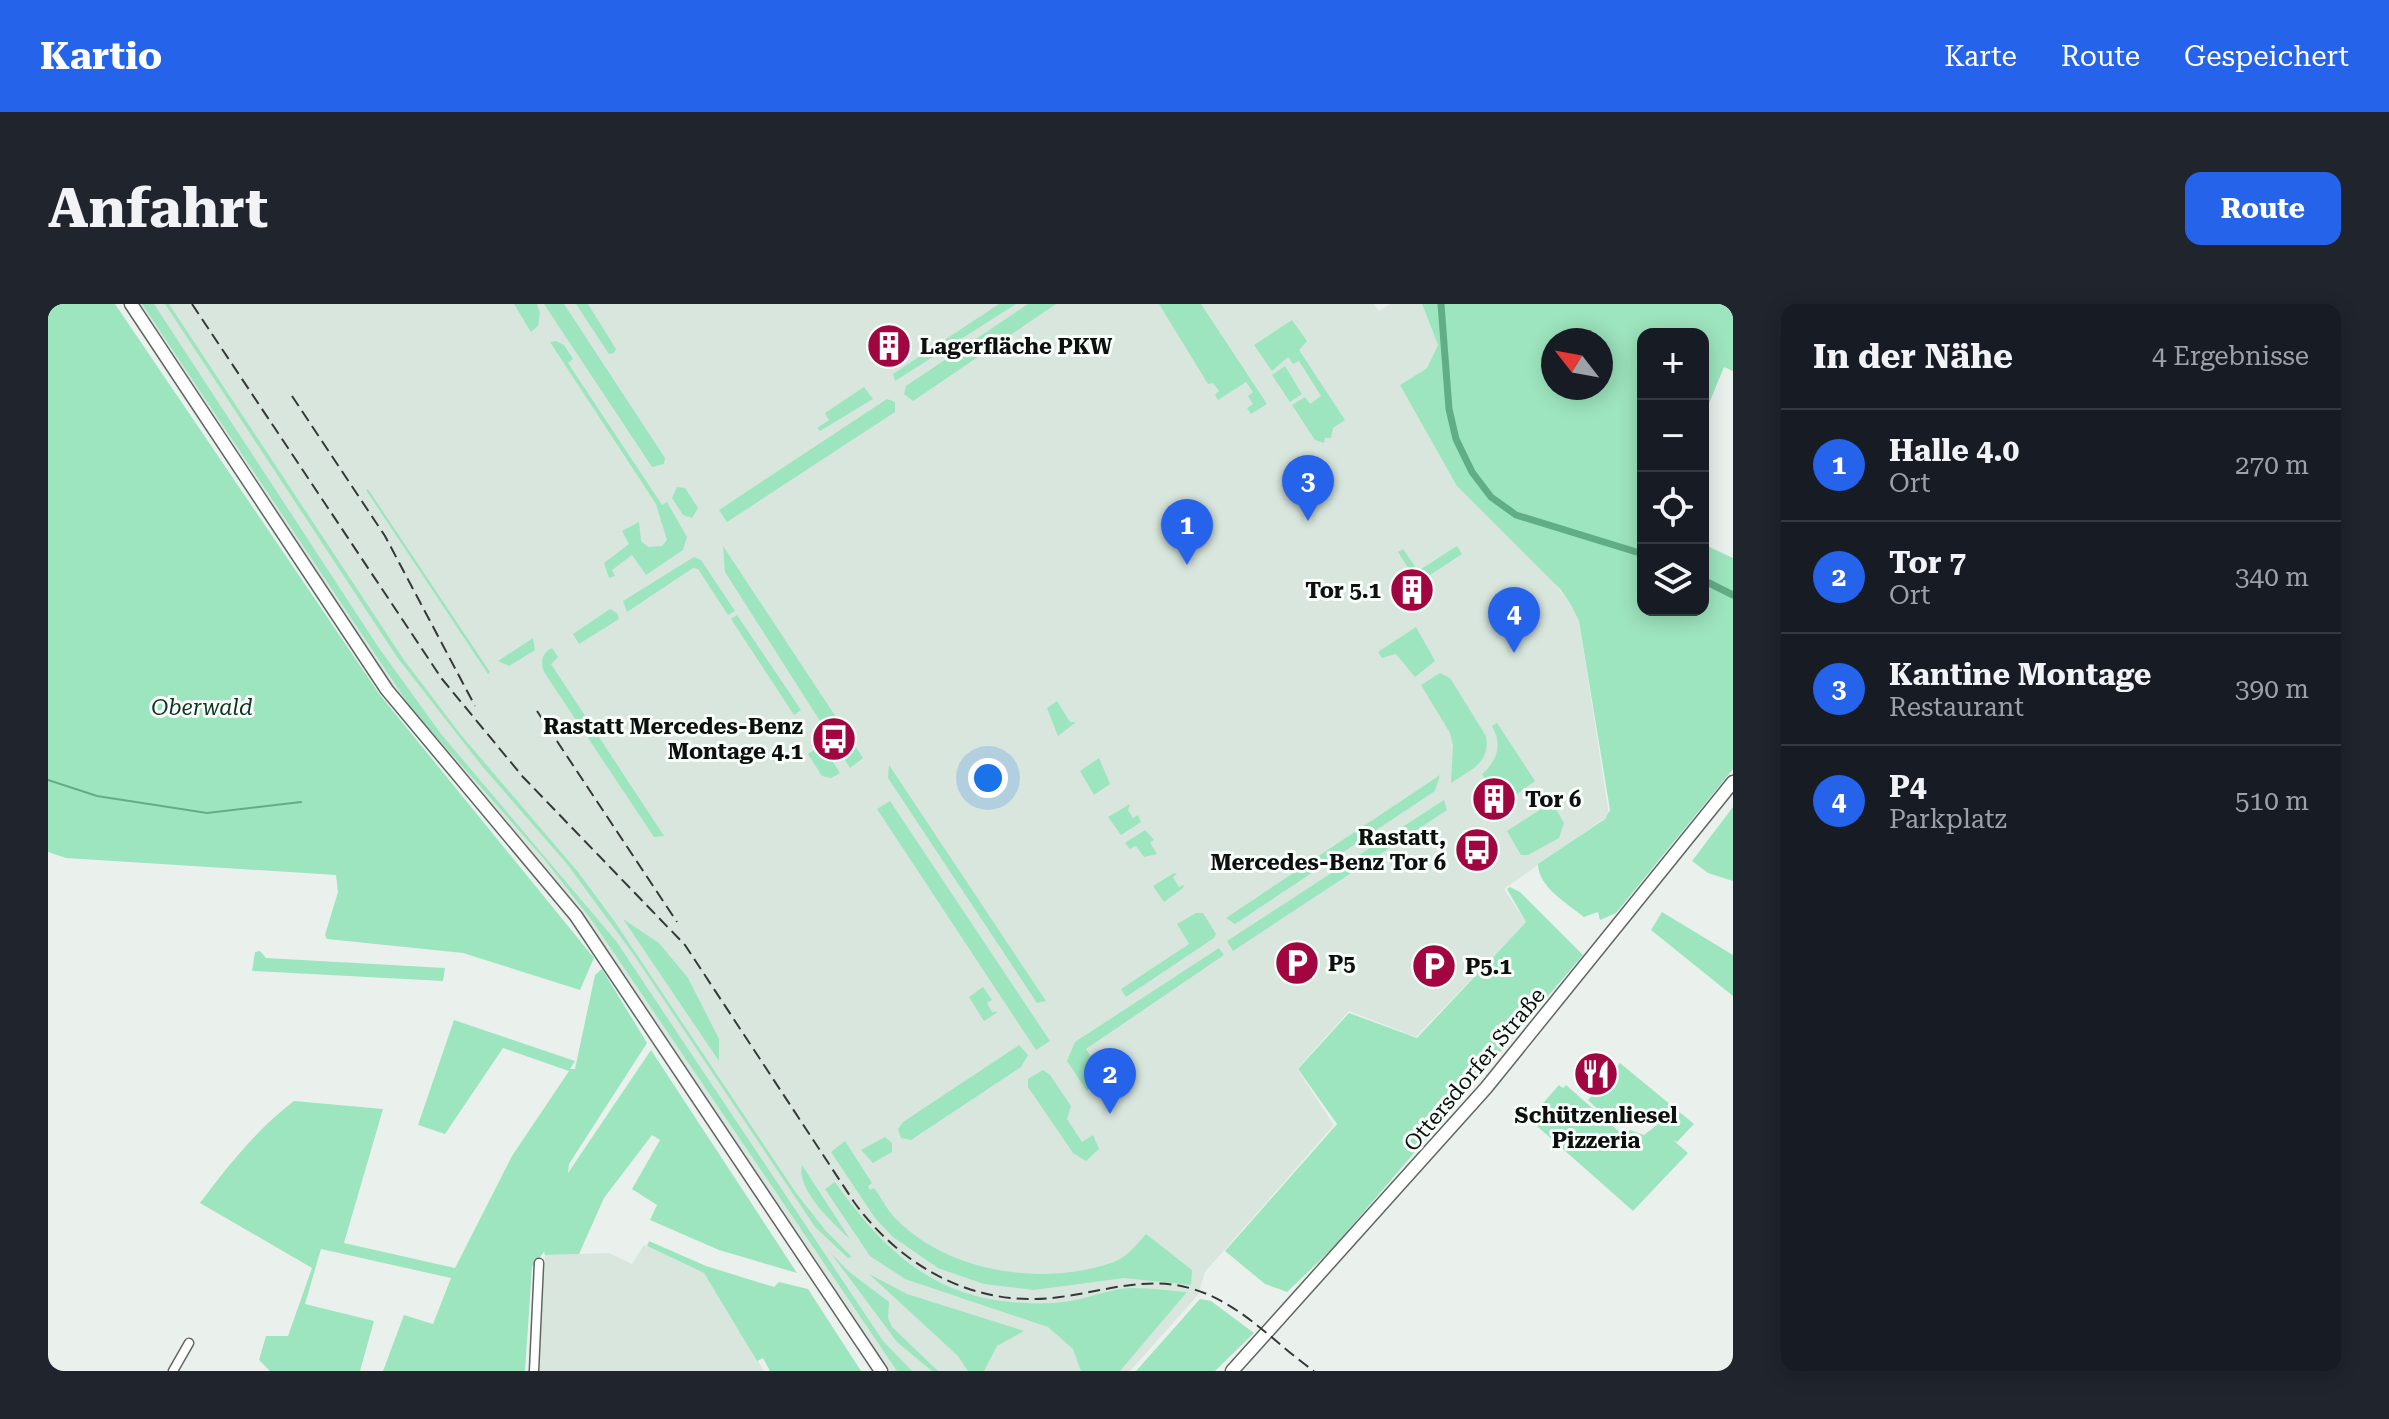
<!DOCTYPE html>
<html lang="de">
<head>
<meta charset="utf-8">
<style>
	body { margin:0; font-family:"Roboto Serif",serif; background:#20242c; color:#f1f3f6 }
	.controls { position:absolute; right:24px; top:24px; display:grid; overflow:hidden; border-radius:16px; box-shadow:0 4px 20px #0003 }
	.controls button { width:72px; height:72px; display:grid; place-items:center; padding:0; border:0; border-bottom:2px solid #363941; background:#171b24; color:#f1f3f6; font:40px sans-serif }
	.compass { position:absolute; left:1493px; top:24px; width:72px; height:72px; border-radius:50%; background:#171b24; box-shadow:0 4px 20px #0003; rotate:301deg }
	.you { position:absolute; left:940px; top:474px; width:28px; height:28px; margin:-20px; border:6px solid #fff; border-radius:50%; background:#1a73e8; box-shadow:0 0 0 12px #1a73e833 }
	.badge { display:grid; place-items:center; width:52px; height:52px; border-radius:50%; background:#2563eb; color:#fff; font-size:26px; font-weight:700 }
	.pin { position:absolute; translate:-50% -66px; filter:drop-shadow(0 2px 4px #0008) }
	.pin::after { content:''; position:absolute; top:42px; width:28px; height:24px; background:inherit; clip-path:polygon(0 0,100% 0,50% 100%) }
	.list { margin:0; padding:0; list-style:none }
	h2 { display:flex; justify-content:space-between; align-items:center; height:104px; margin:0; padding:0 32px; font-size:34px }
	h2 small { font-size:26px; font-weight:400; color:#9ea1a6 }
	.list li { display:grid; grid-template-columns:52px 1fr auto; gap:24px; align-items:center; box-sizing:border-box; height:112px; padding:0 32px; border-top:2px solid #363941 }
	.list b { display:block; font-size:30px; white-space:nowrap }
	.list p { margin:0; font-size:26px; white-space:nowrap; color:#9ea1a6 }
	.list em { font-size:26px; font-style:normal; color:#9ea1a6 }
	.icon { flex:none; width:44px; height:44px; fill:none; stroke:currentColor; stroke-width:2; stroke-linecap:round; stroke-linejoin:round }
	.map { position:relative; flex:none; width:1685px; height:1067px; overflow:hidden; border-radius:16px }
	header { display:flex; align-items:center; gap:48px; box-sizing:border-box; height:112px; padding:0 40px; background:#2563eb; color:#fff }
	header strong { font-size:38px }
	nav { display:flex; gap:44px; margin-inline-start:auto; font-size:28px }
	.intro { display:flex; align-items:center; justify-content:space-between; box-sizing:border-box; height:192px; padding:0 48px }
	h1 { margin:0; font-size:56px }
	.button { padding:20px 36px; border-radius:16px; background:#2563eb; color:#fff; font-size:28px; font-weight:700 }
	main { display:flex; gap:48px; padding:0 48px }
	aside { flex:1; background:#171b24; border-radius:16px; box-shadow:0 4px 20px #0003 }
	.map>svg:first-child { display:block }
</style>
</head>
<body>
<header>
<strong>Kartio</strong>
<nav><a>Karte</a><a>Route</a><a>Gespeichert</a></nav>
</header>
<div class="intro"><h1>Anfahrt</h1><a class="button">Route</a></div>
<main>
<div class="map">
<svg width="1685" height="1067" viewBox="0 0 1685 1067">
	<rect width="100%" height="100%" fill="#eaf1ed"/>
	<!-- built -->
	<path fill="#d8e6de" d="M90,0H1326L1331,7L1342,0H1374L1390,41L1379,64L1352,81L1523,301L1531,317L1561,511L1456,585L1478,618L1368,733L1301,707L1249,765L1286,821L1157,968L1150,991L1082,1067H841L533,610L343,383Z
		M596,941L656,969L716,1067H491L497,951L561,949L584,960Z"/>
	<!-- green -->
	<path fill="#9de5be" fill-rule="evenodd" d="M0,0H67L332,391L546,654L532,686L415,649L279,635L277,631L290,588L288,571L18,554L0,548Z
		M94,0H106L331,344L393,430L568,637L835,1037L864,1067H849L545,618L497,556L363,404Z
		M117,0H121L356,356L413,431L530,568L567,618L748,889L778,927L804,953L800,954L767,923L586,651L519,560L434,462L349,353Z
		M466,0H489L492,9L490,22L483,28Z
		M496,0H516L617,154L616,160L604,163Z
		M528,0H540L568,45L566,49L561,50Z
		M951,0H968L847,77L845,70Z
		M980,0H1008L865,97L856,90L858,82Z
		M1111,0H1153L1219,100L1203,110L1199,104L1205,100L1200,92L1205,88L1198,78L1170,96L1167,91L1171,87L1165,79L1160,80Z
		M1374,0H1685V67L1676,63L1655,114V30H1595V306H1655V240L1685,254V465L1568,609L1552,616L1550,608L1536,613C1520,600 1490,583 1490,560L1557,515L1562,506L1531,317L1523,301L1513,286L1409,182L1352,81L1379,64L1390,41ZM1505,36H1553V84H1505Z
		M1244,16L1259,37L1251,46L1297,116L1285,124L1283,134H1277L1276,139L1267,136L1244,101L1257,93L1262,100L1273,92L1251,57L1245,60L1240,53L1224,67L1206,41Z
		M508,37L516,41L525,55L520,59L614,201L619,198L639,233L635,246L598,271L584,251L564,266L567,272L561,274L556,259L581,240L574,227L591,218L593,237L600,243L614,242L619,236L608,200L502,38Z
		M1237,62L1254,90L1242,98L1224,71Z
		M816,83L825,95L772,127L769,124L781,116L777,109Z
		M839,95L847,98V108L679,218L671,206Z
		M629,183L637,184L650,204L644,214L635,211L624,194Z
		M320,185L442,368L440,370L318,186Z
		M675,242L815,454L802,464L677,268Z
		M1409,242L1414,250L1370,279L1350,248L1355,245L1370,267Z
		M646,253L653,256L687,307L680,311L650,265L645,264L579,308L575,297Z
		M562,305L569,309L571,315L531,340L525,330Z
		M689,311L753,406L746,411L683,315Z
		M1368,323L1387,357L1367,373L1348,350L1334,354L1330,348Z
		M485,334L487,346L461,362L450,357Z
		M504,344L510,353L503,360L616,532L606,533L496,368C492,357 494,349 504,344Z
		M1392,369L1402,374L1438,432C1443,458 1423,466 1403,479L1405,441L1402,429L1373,381Z
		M1009,397L1022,418H1028L1010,432L999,404Z
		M1449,419L1487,477L1462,495L1464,500L1448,510L1443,505L1456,496L1449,484L1437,490L1431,485L1438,477L1434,470C1449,457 1455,441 1444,422Z
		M774,441L792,469L783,474L774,472L760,450Z
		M1051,454L1062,480L1046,491L1032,467Z
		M841,461L998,697L989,699L840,474Z
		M1392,471L1387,487L1187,620L1178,614Z
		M1396,496L1399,506L1185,647L1179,637Z
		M842,497L1002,737L988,746L829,505Z
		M1504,498L1516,519L1511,534L1480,551H1473L1459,527Z
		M1082,500L1080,506L1085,514L1090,511L1093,518L1073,531L1060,513Z
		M1685,503V577L1660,569L1644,557Z
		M1097,526L1106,536L1102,539L1109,550L1096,553L1088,542L1082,545L1077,539Z
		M1126,569L1129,570L1125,573L1131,583L1136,581L1135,584L1116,598L1105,582Z
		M1462,583L1472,588L1535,651L1285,944L1239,988L1217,980L1177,947L1289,820L1250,765L1301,709L1369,734L1478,618L1459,585Z
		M1614,608L1685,651V692L1603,626Z
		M1148,609H1155L1168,630L1166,634L1078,693L1073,685L1141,640L1129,620Z
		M575,615L611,639L640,674L671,735V757Z
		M1171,644L1176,651L1038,745L1054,770L1039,787L1019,757L1027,738Z
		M212,647L218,654L397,664L395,677L204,667L207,648Z
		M554,665L599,739L521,860L520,869L603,746L749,969L671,946L602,916L609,901L584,885L612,836L604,831L556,894L531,950L497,951L496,948L484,963L477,1067H335L356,1011L385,1020L403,974L273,945L257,1000L326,1017L312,1067H222L211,1056L218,1032H240L264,964L152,899C179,863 209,825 246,797L335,805L296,939L407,964L464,852L521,767L455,744L397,830L370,821L406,716L527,757L522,765H527L547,671Z
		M935,683L944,696L939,699L944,708H950L936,717L921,693Z
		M971,741L980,751L973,763L863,836L853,834L850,825L855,818Z
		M1572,759L1646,820L1629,838L1625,836L1640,849L1585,907L1481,815L1511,781L1515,784L1518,781L1576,832L1582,826L1596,831L1609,821L1579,798L1562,817L1540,796Z
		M995,766L1002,771L1023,802L1019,815L1034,838L1045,831L1051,845L1038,857L1025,849L980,783V775Z
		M837,833L844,839V848L825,859L813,846Z
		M797,837L824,879L820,882L822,886L826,884C833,893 839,906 847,914C900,969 996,983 1066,958C1079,953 1089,940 1098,930L1144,966L1143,981L1076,974L986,986L936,980L890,964L845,933L827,914L783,848Z
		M754,861L802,935C785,919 748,886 754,861Z
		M787,878C845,960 901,1004 1005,999C1028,998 1050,989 1072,985C1093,982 1118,987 1139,988L1072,1067H1033L1025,1045L1000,1023L857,975L822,952L777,885Z
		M601,937L658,962L726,983L731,978L760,985L813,1067H722L715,1054L709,1057L656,969L599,942Z
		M782,948L800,967L841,998L840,1014L844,1023L890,1067H884L849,1038Z
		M821,970L859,990L976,1027L949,1042L936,1067H920L910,1052Z
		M1152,995L1163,997L1206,1029L1167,1067H1088Z"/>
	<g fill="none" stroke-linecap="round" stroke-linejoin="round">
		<!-- stream -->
		<path stroke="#61ae86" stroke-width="2" d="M0,476L49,492L159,509L253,498"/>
		<!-- canal -->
		<path stroke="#61ae86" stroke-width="7" d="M1393,0L1401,105L1408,135L1424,168L1443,193L1468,211L1595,250
			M1655,276L1685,291"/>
		<!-- street casing -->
		<g stroke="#616663" stroke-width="11">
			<path id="street" d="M125,1067L141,1039
				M486,1067L491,959"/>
		</g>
		<!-- secondary casing -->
		<g stroke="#616663" stroke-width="15">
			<path id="secondary" d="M83,0L339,386L528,612L833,1067
				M1184,1067L1438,784L1685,478"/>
		</g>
		<!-- street -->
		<use href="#street" stroke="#fff" stroke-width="8"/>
		<!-- secondary -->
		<use href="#secondary" stroke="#fff" stroke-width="12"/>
		<!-- rail -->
		<path stroke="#353836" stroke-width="2" stroke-dasharray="12 6" stroke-linecap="butt" d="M144,0L394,375L475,473L637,641L806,898C854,964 929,1005 1012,993C1058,987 1099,971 1145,985C1194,1000 1226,1039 1266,1067
			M244,92L337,232L427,402
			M489,407L629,618"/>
	</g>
	<!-- icons -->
	<defs>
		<g id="building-disc" transform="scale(2.3)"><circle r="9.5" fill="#a20641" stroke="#f8fefa"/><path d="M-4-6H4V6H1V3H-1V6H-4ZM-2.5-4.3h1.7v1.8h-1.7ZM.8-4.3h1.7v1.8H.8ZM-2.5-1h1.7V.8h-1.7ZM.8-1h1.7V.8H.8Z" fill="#fff"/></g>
		<g id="bus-disc" transform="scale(2.3)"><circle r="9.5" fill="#a20641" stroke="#f8fefa"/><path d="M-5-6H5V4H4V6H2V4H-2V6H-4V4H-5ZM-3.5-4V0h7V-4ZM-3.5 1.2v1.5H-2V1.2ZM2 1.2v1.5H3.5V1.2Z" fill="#fff"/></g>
		<g id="parking-disc" transform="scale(2.3)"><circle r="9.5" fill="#a20641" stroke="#f8fefa"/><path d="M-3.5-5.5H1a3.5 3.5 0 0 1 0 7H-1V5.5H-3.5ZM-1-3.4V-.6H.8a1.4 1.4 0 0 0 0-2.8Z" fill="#fff"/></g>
		<g id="restaurant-disc" transform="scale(2.3)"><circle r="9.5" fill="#a20641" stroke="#f8fefa"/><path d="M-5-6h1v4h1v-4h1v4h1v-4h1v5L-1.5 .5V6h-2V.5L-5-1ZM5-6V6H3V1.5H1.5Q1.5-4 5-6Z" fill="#fff"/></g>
	</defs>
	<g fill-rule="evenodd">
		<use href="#building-disc" x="841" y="42"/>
		<use href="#building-disc" x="1364" y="286"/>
		<use href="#bus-disc" x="786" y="435"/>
		<use href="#building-disc" x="1446" y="495"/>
		<use href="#bus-disc" x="1429" y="546"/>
		<use href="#parking-disc" x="1249" y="659"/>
		<use href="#parking-disc" x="1386" y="662"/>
		<use href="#restaurant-disc" x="1548" y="770"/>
	</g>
	<g text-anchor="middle" stroke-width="6" stroke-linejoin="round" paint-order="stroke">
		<!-- poi labels -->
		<g font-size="22" font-weight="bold" fill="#0e100f" stroke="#f8fefa" text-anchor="start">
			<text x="872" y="50">Lagerfläche PKW</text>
			<text x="1333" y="294" text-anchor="end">Tor 5.1</text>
			<text x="755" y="430" text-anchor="end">Rastatt Mercedes-Benz<tspan x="755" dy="25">Montage 4.1</tspan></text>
			<text x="1477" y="503">Tor 6</text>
			<text x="1398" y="541" text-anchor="end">Rastatt,<tspan x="1398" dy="25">Mercedes-Benz Tor 6</tspan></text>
			<text x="1280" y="667">P5</text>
			<text x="1417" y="670">P5.1</text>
			<text x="1548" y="819" text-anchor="middle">Schützenliesel<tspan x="1548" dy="25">Pizzeria</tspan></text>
		</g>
		<!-- park labels -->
		<g font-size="22" font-style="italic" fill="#0f3222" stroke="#f8fefa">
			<text x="154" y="411">Oberwald</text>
		</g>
		<!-- street labels -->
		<g font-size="22" fill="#0e100f" stroke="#f8fefa">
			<text transform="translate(1426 765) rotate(-50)" y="8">Ottersdorfer Straße</text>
		</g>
	</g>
</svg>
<div class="controls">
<button>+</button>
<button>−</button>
<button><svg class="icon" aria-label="locate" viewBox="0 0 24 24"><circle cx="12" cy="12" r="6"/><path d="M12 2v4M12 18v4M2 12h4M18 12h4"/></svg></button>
<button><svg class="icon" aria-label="layers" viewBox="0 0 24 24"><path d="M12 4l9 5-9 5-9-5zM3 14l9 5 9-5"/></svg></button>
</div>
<svg class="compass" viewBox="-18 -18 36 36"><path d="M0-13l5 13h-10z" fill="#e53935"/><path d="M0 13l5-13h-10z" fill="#9ea1a6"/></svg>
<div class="you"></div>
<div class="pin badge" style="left:1139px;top:261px">1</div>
<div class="pin badge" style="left:1062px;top:810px">2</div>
<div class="pin badge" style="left:1260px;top:217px">3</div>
<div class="pin badge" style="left:1466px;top:349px">4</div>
</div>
<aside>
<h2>In der Nähe<small>4 Ergebnisse</small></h2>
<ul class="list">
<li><span class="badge">1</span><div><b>Halle 4.0</b><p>Ort</p></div><em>270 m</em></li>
<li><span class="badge">2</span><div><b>Tor 7</b><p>Ort</p></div><em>340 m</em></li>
<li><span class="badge">3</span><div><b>Kantine Montage</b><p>Restaurant</p></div><em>390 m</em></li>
<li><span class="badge">4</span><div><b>P4</b><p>Parkplatz</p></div><em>510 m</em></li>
</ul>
</aside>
</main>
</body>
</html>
